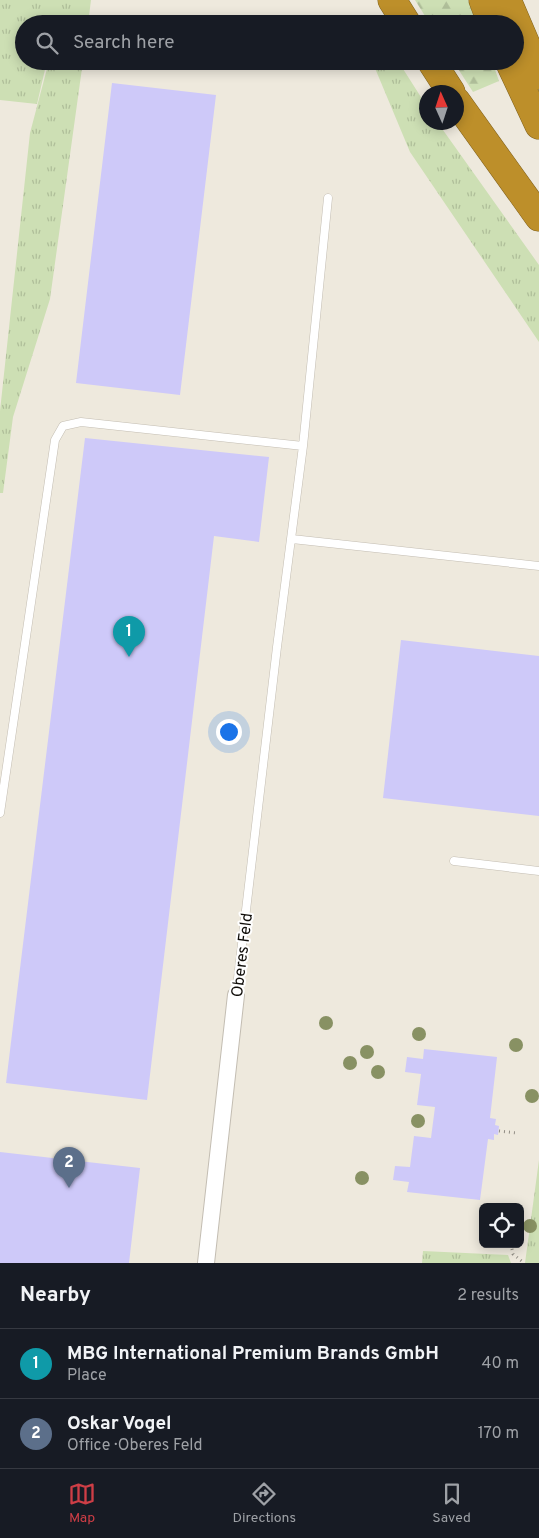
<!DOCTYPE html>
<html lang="en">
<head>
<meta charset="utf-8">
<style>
	body { margin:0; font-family:Overpass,sans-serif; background:#242831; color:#f1f3f6 }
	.controls { position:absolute; right:15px; bottom:15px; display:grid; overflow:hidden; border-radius:8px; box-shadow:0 2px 12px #0003 }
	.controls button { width:45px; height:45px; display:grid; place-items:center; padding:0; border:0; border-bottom:1px solid #363941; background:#171b24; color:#f1f3f6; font:25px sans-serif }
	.compass { position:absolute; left:419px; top:85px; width:45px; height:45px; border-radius:50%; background:#171b24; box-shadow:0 2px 12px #0003; rotate:357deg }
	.you { position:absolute; left:228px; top:731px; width:18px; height:18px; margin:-12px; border:4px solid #fff; border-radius:50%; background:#1a73e8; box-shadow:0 0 0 8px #1a73e833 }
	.badge { display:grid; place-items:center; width:32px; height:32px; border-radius:50%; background:#ce3e46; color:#fff; font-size:16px; font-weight:700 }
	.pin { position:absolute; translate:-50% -41px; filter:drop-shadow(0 1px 2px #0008) }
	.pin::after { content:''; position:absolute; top:26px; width:18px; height:15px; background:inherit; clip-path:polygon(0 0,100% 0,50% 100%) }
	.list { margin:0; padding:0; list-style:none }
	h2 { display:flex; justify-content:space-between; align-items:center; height:65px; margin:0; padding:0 20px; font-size:21px }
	h2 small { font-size:16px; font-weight:400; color:#9ea1a6 }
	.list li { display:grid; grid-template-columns:32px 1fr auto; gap:15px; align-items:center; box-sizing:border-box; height:70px; padding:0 20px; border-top:1px solid #363941 }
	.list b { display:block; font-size:19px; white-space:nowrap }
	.list p { margin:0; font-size:16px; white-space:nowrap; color:#9ea1a6 }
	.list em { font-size:16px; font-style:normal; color:#9ea1a6 }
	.icon { flex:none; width:28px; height:28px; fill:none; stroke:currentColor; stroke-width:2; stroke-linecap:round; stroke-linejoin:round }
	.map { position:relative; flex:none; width:539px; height:1263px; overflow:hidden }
	.search { position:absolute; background:#171b24; box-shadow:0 2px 12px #0003; left:15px; right:15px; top:15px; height:55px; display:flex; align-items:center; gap:12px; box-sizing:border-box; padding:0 18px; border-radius:28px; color:#9ea1a6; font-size:19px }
	.sheet { height:205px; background:#171b24 }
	nav { display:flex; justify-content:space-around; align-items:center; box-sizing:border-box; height:70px; border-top:1px solid #363941; background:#171b24; font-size:14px; color:#9ea1a6 }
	nav a { display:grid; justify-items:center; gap:2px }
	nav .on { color:#ce3e46 }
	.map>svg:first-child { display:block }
</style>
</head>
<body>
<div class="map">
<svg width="539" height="1263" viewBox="0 0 539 1263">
	<defs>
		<pattern id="grass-tufts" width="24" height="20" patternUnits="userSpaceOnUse" patternTransform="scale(1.25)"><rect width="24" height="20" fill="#cddfb4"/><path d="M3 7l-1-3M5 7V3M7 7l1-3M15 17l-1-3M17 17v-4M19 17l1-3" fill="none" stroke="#afbe99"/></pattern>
		<pattern id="forest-firs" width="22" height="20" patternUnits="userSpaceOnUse" patternTransform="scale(1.25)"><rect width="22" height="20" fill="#cddfb4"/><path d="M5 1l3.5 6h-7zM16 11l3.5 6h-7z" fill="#afbe99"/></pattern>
	</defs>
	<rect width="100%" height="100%" fill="#eee9dd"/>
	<!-- grass -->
	<path fill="url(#grass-tufts)" d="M0,0H91L88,24H24V61H47L37,104L0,100Z
		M49,61H83L50,299L13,417L3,493H0V411L30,133Z
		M372,61H398L426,105V122L438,123L539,265V342L410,152Z
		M539,1160V1263H525Z
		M423,1251L508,1255L511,1263H422Z"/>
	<!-- forest -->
	<path fill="url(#forest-firs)" d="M415,0H468L477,24H430Z
		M453,61H492L499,81L473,92Z"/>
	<!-- building -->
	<path fill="#cec9f9" d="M112,83L216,95L180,395L76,383Z
		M85,438L269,457L259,542L214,536L147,1100L6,1083Z
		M401,640L539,656V816L383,798Z
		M424,1049L497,1057L490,1118L496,1119L495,1125L499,1126L498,1135L494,1134V1140L488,1139L480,1200L407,1192L409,1182L393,1180L395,1166L410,1167L414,1136L431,1138L435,1107L417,1105L421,1074L405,1072L407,1057L423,1059Z
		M0,1152L140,1168L129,1263H0Z"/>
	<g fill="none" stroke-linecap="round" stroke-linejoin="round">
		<!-- lane casing -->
		<g stroke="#c3bdb2" stroke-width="9">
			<path id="lane" d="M292,539L539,566
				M0,813L55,440L63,426L81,422L303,446
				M454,861L539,871
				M236,995L277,647L303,446L328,198"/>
		</g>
		<!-- street casing -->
		<g stroke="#c3bdb2" stroke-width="18">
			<path id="street" d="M206,1263L236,995"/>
		</g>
		<!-- highway casing -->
		<g stroke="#80621f" stroke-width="29">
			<path id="highway" d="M392,0L407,24
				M483,0L492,24
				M507,0L539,75
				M431,61L451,92
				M509,61L539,125
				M456,101L539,217"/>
		</g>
		<!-- path -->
		<path stroke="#928e85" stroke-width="3" stroke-dasharray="1 4" stroke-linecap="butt" d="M499,1131L517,1133
			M511,1244L513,1254L524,1263"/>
		<!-- lane -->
		<use href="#lane" stroke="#fff" stroke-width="8"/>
		<!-- street -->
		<use href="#street" stroke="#fff" stroke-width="16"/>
		<!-- highway -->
		<use href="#highway" stroke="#bd8f2a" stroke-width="28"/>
	</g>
	<!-- trees -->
	<g fill="#889163">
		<circle cx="326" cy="1023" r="7"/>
		<circle cx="419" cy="1034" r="7"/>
		<circle cx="516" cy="1045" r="7"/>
		<circle cx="367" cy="1052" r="7"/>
		<circle cx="350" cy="1063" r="7"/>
		<circle cx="378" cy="1072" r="7"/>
		<circle cx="532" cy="1096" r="7"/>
		<circle cx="418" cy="1121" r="7"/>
		<circle cx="362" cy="1178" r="7"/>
		<circle cx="530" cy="1226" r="7"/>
	</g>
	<g text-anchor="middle" stroke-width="4" stroke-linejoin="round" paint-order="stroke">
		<!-- street labels -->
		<g font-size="16" fill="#100e0a" stroke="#fff">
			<text transform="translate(241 955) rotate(-83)" y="6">Oberes Feld</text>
		</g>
	</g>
</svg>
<div class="controls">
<button><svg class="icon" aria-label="locate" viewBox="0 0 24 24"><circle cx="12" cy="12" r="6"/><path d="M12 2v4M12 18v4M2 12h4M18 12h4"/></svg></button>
</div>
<svg class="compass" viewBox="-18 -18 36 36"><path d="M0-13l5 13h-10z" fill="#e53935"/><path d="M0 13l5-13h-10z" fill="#9ea1a6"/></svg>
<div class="you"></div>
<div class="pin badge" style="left:129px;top:657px;background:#0f9aa8">1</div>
<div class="pin badge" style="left:69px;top:1188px;background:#5c6f8a">2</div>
<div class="search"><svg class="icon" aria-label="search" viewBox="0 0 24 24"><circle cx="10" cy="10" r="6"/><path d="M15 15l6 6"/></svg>Search here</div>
</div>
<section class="sheet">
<h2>Nearby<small>2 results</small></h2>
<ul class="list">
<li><span class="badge" style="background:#0f9aa8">1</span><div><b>MBG International Premium Brands GmbH</b><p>Place</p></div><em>40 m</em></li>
<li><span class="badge" style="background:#5c6f8a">2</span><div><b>Oskar Vogel</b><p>Office · Oberes Feld</p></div><em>170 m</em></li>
</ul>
</section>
<nav>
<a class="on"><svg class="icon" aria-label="map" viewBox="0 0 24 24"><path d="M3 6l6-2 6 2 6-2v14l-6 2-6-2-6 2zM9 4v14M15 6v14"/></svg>Map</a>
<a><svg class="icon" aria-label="directions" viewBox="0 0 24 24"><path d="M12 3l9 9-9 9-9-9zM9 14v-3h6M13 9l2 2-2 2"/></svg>Directions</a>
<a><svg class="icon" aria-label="saved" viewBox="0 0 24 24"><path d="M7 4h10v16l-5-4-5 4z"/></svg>Saved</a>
</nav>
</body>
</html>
